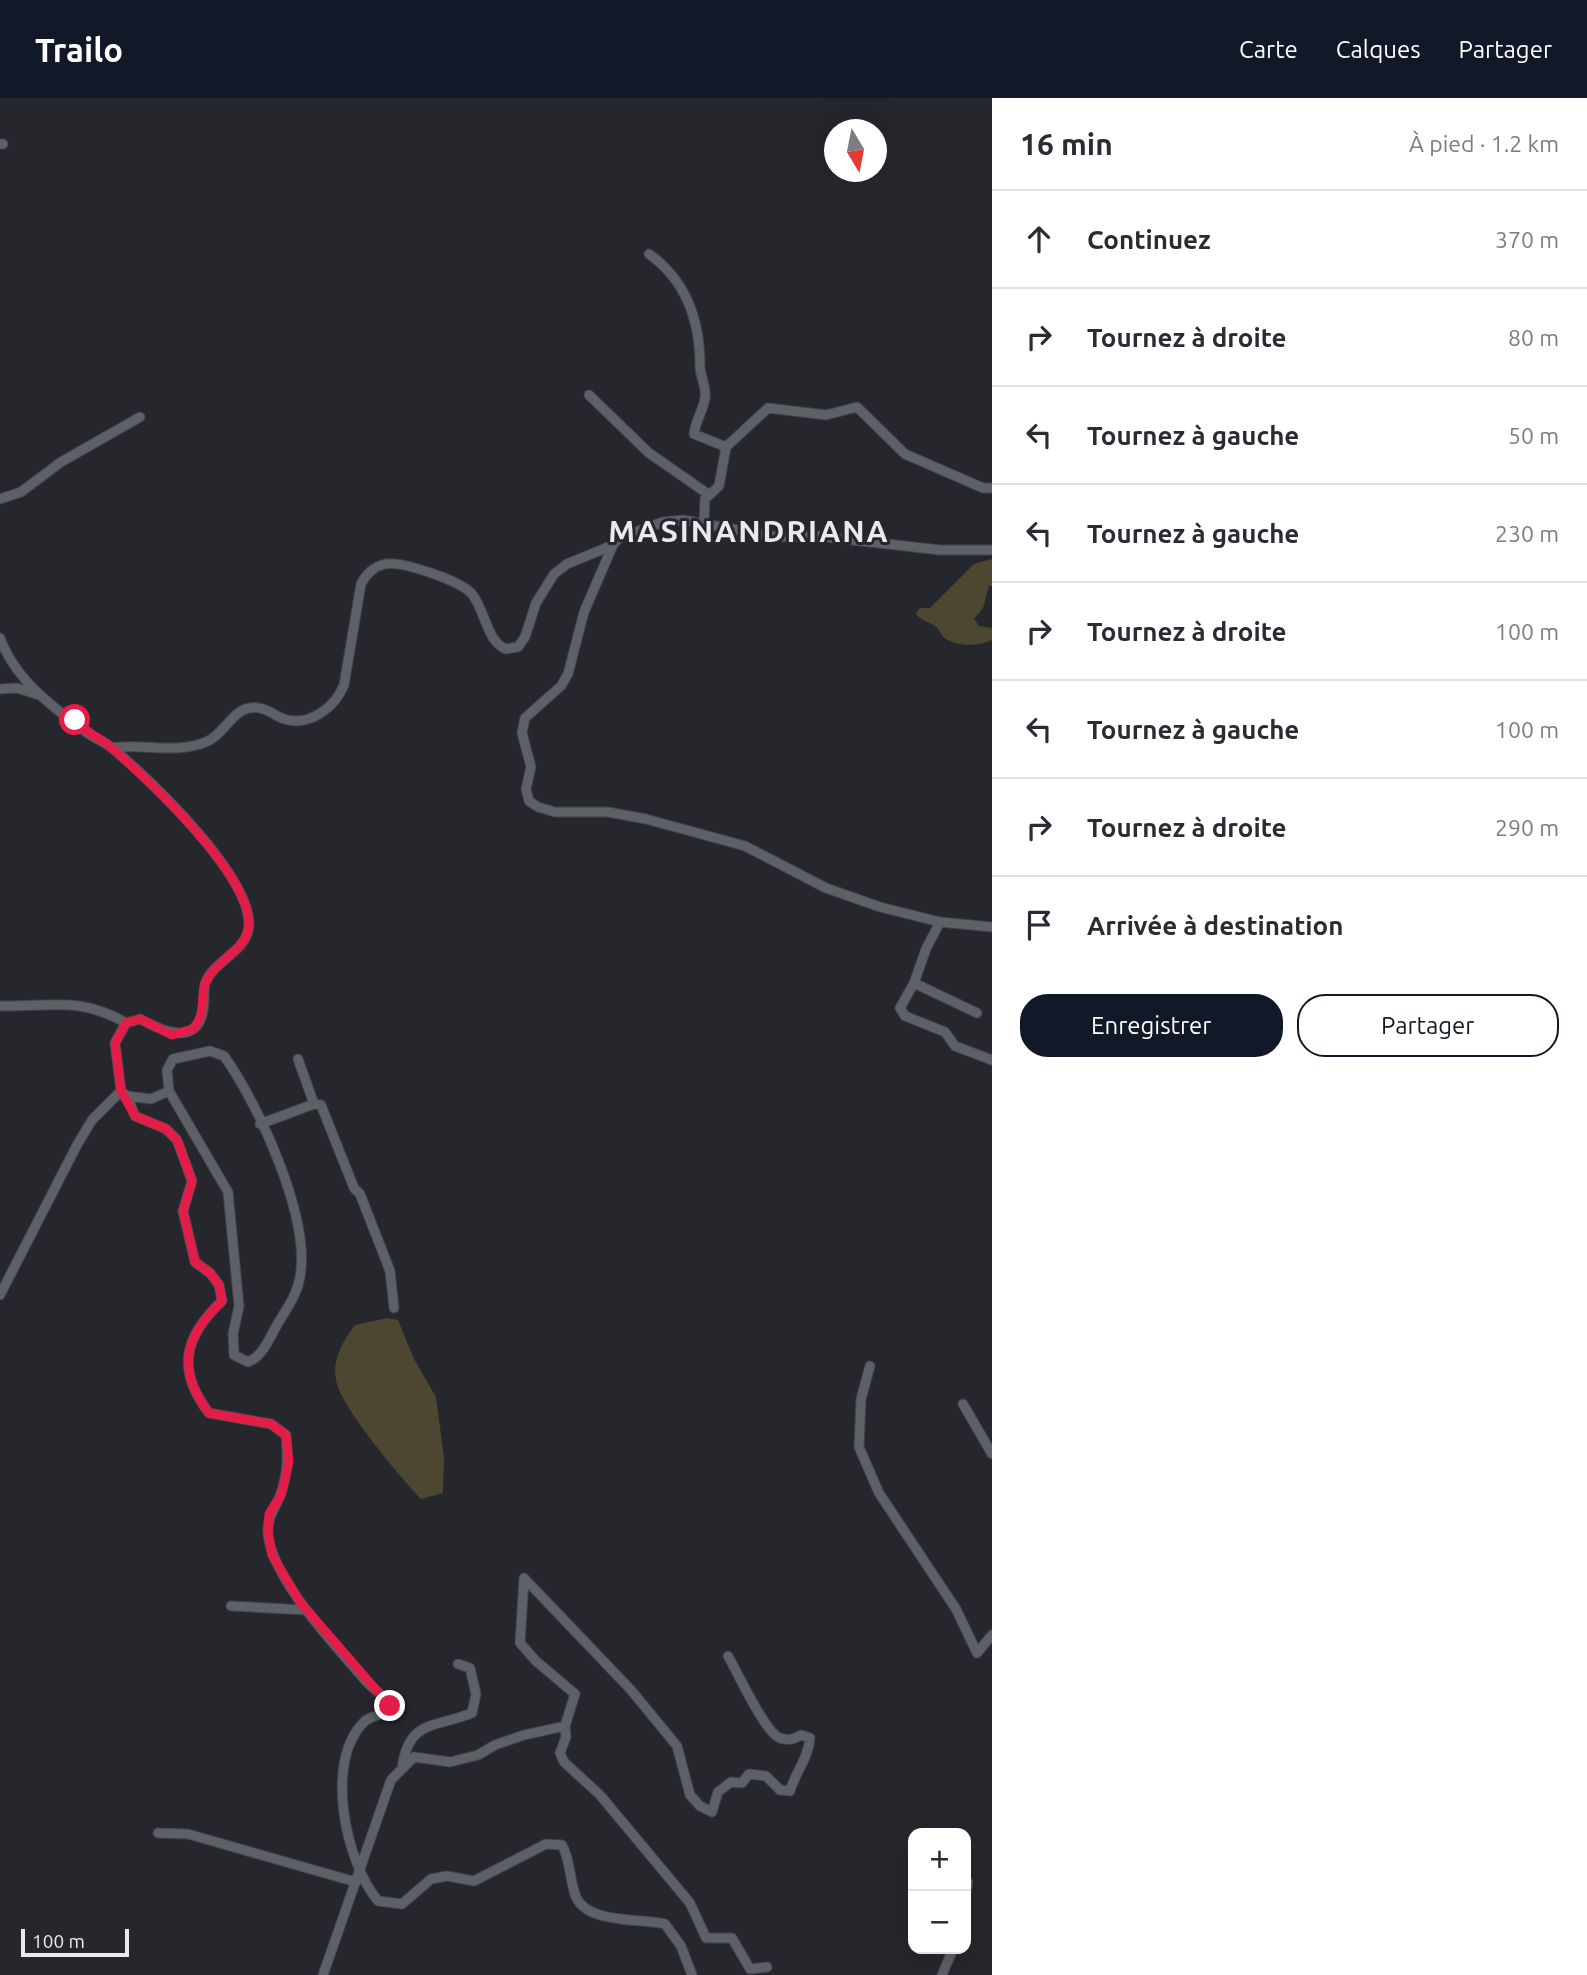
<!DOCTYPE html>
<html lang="fr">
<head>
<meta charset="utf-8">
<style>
	body { margin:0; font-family:Ubuntu,sans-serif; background:#f7f7f7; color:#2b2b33 }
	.controls { position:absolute; right:21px; bottom:21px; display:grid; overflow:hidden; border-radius:14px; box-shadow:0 7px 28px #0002 }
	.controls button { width:63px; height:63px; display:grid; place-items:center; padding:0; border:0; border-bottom:2px solid #e1e1e2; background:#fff; color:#2b2b33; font:35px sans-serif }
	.compass { position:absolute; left:824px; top:21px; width:63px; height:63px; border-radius:50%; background:#fff; box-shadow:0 7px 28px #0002; rotate:170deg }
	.scale { position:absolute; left:21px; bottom:18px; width:108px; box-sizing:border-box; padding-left:7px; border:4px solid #e9eaee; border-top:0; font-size:19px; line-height:24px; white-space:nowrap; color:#e9eaee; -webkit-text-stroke:5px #25272d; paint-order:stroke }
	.stop { position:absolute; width:21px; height:21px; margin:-16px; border:5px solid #e11d48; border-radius:50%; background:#fff }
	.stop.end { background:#e11d48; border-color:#fff; box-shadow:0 2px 7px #0008 }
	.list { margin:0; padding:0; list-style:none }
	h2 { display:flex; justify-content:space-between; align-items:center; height:91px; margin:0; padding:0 28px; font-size:30px }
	h2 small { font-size:23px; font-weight:400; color:#7c7c81 }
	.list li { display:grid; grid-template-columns:46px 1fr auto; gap:21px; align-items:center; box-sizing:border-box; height:98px; padding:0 28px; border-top:2px solid #e1e1e2 }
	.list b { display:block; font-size:26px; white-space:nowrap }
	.list em { font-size:23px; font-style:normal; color:#7c7c81 }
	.actions { display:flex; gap:14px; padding:21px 28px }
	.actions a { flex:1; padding:16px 0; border:2px solid #111827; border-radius:28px; text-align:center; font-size:24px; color:#111827 }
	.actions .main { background:#111827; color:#fff }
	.icon { flex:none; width:38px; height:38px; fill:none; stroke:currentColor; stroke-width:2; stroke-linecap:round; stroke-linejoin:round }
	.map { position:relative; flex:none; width:992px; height:1877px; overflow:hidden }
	header { display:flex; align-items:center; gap:42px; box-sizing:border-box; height:98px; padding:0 35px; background:#111827; color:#fff }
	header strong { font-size:33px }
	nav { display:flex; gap:38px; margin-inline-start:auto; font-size:24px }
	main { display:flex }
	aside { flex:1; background:#fff }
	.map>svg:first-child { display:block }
</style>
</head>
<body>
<header>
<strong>Trailo</strong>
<nav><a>Carte</a><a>Calques</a><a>Partager</a></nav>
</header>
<main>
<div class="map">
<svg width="992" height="1877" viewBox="0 0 992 1877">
	<rect width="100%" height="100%" fill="#25272d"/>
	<!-- green -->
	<path fill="#4d4731" d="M992,461V488H989L983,510L974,521L979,528L992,530V542C979,548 959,549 946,541C941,538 940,532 935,528C928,523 920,523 916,515L920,510H930L974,466Z
		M387,1220L398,1222L414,1261L436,1299L444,1360L443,1395L421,1401C401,1380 340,1308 336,1282C332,1261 343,1243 355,1227Z"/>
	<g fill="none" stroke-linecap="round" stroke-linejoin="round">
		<!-- minor casing -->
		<g stroke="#434449" stroke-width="11">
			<path id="minor" d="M0,46H3
				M649,156C687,183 700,224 700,268C700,279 707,290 705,300C703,313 695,324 694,336L726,349L719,388L705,401L704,424
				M589,297L649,355L708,396
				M726,349L768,310L826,317L857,309L905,356L983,390H992
				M0,401L21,394L61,364L140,319
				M613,447L584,514L568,576L561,588L525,620L522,635L531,669L526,691L529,703L538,709L555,714H608L646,721L745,748L826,790L880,809L940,824L992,829
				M0,540C15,582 55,611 89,636C96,641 105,644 112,650C150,681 250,777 249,827C248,854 213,862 205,886C203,894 205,904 203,912C197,949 162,933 140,921L126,925L115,945L121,993L127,998L135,1018L166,1031L177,1042L192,1083L183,1113L195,1164L210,1175L219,1187L222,1203C184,1239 176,1272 209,1315L271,1326L286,1337C288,1357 288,1375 281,1395C276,1410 267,1418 268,1435C271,1480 335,1547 364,1581C373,1592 384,1596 389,1608L385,1615C379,1617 370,1619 365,1623C323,1662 346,1765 378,1803L402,1806L431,1781L447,1778L474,1783L546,1746L562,1747C571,1763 569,1781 576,1799C588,1826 639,1820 665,1826L681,1848L692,1877
				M0,591L17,590L39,597
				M112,650C144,645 178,657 208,643C224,636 232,613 249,610C263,607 273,617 284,621C310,629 335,609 344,587L361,486C366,476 373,469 385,466C403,463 461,483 472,496C485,512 487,544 506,551L518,549L525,539L536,505L554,476L567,466L613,447L619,440L663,424L683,422L777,439L817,438L940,452H992
				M940,824L926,851L914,885L977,915
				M914,885L900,910L905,918L945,934L955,948L992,962
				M0,908C50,909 80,898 126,925
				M127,998L151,1001L169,993L167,972L173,961L210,953L224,958C258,1005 311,1120 300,1179C297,1198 286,1211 277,1227C269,1241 263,1258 248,1264L234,1257L233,1236L239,1208L228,1094L169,993
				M314,1006L321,1007L354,1090L360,1096L390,1173L394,1210
				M260,1026L314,1006L298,961
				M0,1197L77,1047L92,1022L121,993
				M870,1268L861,1301L859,1349L879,1395L956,1511L977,1555L992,1537
				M963,1306L992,1356
				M524,1480L631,1592L677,1648L690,1697L700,1708L712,1714L718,1694L731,1684L742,1685L749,1676L766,1678L780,1692L790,1693C796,1673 808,1661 810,1640L801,1637C795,1641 788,1643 780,1640C765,1635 738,1575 728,1558
				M231,1508L306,1512
				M565,1628L566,1639L560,1655L564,1664L600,1697L690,1805L706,1840H732L750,1871L767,1869
				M402,1671C408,1621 435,1630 472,1615L476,1596L470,1570L458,1566
				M158,1735L188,1736L356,1784
				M966,1794L968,1784
				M323,1877L391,1682L414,1659L450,1664L478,1657L495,1647L524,1637L565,1628L575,1596L536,1563L520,1545L524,1480
				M942,1877L953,1851"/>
		</g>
		<!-- minor -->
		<use href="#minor" stroke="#5e6068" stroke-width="9"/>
	</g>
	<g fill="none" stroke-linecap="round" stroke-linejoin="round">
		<!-- route -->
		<path stroke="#e11d48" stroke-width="9" d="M75,622C86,635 101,640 113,651C148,682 258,783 248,832C243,855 213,863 205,886C200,903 206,916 193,931L172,937L140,921L126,925L115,945L121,993L135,1018L166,1031L177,1042L192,1083L183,1113L195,1164L210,1175L219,1187L222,1203C184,1238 176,1272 209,1315L271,1326L286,1337L289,1364L281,1397L269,1416L268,1434L272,1457L300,1504L390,1608"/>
	</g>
	<g text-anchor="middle" stroke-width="6" stroke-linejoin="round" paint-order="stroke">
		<!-- district labels -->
		<g font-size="30" font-weight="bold" letter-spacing="2" fill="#e9eaee" stroke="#25272d">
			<text x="749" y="444">MASINANDRIANA</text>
		</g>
	</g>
</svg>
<div class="controls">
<button>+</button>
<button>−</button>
</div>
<svg class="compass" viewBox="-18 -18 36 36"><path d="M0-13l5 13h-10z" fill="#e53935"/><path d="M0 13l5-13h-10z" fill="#7c7c81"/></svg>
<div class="scale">100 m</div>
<div class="stop" style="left:75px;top:622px"></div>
<div class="stop end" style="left:390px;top:1608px"></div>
</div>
<aside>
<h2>16 min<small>À pied · 1.2 km</small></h2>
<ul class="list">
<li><svg class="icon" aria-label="ahead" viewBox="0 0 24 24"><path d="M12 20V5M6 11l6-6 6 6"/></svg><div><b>Continuez</b></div><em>370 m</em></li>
<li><svg class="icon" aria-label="right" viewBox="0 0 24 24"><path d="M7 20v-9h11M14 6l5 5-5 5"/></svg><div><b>Tournez à droite</b></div><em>80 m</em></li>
<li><svg class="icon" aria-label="left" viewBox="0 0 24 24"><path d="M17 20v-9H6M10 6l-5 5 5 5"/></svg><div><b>Tournez à gauche</b></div><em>50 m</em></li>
<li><svg class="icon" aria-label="left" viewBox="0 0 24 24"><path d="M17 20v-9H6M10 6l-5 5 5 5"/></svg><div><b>Tournez à gauche</b></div><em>230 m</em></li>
<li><svg class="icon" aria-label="right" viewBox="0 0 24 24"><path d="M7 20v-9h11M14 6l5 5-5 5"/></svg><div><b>Tournez à droite</b></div><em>100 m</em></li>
<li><svg class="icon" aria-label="left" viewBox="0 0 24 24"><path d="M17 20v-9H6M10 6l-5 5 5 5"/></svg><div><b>Tournez à gauche</b></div><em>100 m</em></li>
<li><svg class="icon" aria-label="right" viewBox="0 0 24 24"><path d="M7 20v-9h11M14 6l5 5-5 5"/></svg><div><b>Tournez à droite</b></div><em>290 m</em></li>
<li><svg class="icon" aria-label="arrive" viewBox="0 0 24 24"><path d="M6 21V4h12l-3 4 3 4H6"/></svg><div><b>Arrivée à destination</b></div></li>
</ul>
<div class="actions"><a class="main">Enregistrer</a><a>Partager</a></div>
</aside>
</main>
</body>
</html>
